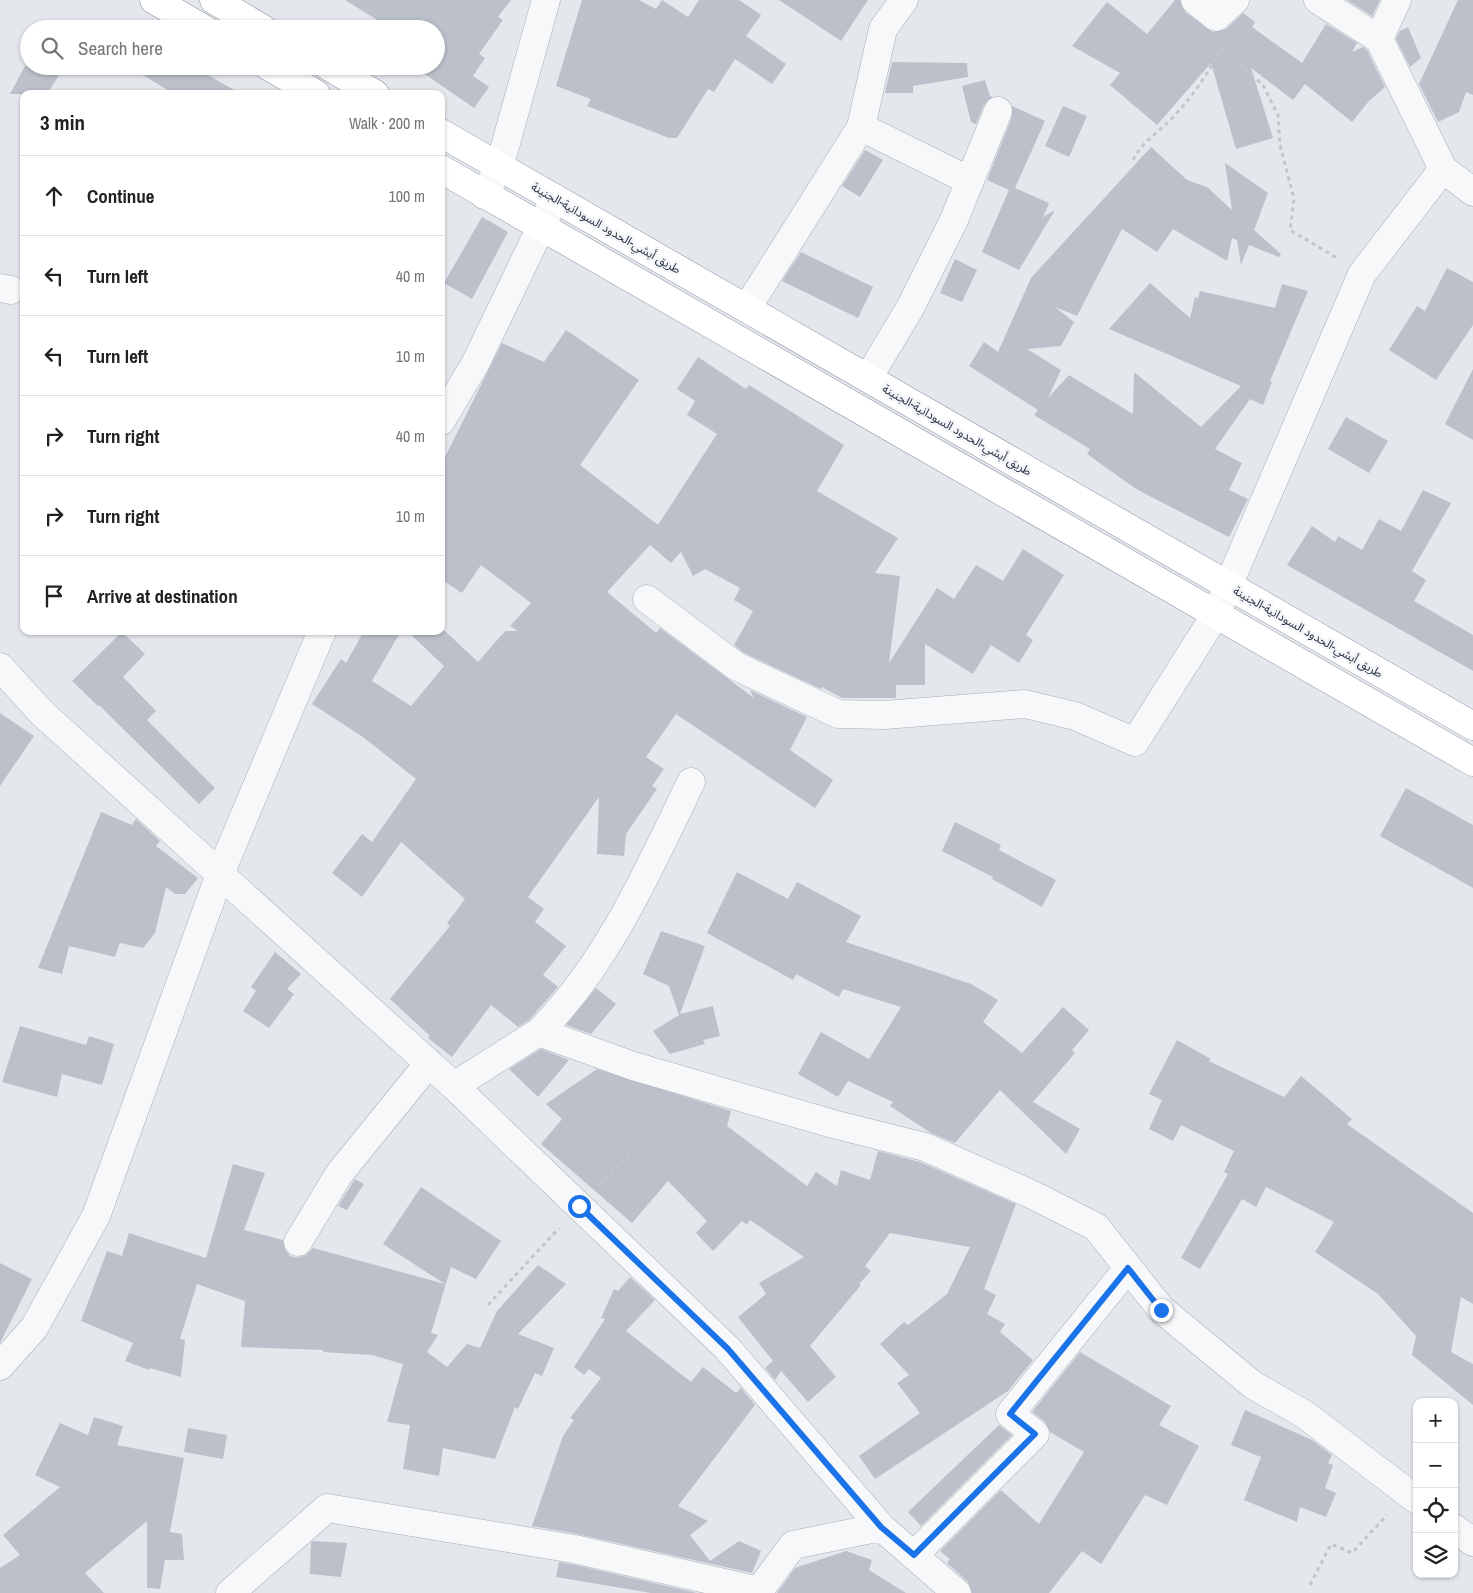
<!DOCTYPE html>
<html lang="en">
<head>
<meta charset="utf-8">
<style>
	body { margin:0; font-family:"Archivo Narrow","Noto Sans Arabic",sans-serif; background:#f2f2f2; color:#222 }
	.controls { position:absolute; right:15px; bottom:15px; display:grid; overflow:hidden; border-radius:10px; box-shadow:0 1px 4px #0004 }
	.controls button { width:45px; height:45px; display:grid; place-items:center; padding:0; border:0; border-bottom:1px solid #e0e0e0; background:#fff; color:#222; font:25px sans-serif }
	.stop { position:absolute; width:15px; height:15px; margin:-11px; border:4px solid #1a73e8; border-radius:50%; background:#fff }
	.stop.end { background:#1a73e8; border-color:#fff; box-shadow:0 1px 5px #0008 }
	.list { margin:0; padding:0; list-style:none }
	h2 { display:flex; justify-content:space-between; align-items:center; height:65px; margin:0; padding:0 20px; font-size:21px }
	h2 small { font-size:16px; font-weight:400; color:#767676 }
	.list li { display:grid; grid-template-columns:32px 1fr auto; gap:15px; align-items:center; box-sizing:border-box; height:80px; padding:0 20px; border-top:1px solid #e0e0e0 }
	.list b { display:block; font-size:19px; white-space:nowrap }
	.list em { font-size:16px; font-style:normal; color:#767676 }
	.icon { flex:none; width:28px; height:28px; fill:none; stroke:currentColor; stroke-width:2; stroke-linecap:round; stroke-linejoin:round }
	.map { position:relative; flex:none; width:1473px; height:1593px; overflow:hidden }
	.search { position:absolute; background:#fff; box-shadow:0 1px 4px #0004; left:20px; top:20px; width:425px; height:55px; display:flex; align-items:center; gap:12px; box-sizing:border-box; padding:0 18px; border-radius:28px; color:#767676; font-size:19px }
	.panel { position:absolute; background:#fff; box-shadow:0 1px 4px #0004; left:20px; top:90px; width:425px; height:545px; border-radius:10px }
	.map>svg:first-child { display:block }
</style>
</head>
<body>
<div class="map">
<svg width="1473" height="1593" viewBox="0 0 1473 1593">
	<rect width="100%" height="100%" fill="#e4e7ec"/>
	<!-- building -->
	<path fill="#bbc0ca" d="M345,0H511L498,17L503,20L479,54L485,58L473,76L489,87L474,108L413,66H436V29H386L387,26Z
		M582,0H639L656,9L662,0L688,17L699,0H739L761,15L746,36L786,64L772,84L735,59L714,92L708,89L677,138H669L587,106L591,99L556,86Z
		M779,0H868L841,41Z
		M1175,0H1180L1185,12L1213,32L1226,29L1243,13L1255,22L1252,27L1302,63L1326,24L1357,43L1352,52L1363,47L1367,50L1385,87L1369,101L1352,122L1305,84L1293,100L1251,68L1273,138L1236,149L1211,63L1157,125L1110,85L1120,73L1072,46L1107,2L1147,34Z
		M1347,0H1380L1372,16Z
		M1458,0H1473V95L1466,92L1459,112L1438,122L1419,84Z
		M1408,27L1421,58L1410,67L1396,39L1400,31Z
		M892,62L967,63L968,77L913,86V93H885Z
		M25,66H65L47,94H10Z
		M128,66H192L241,94H174Z
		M985,80L990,96L993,97L984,105L976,124L971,122L962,86Z
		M1012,106L1045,121L1015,188L1049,203L1043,217L1055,210L1019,270L982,252L1009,190L987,180L1012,117Z
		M1063,106L1087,116L1069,157L1045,146Z
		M1151,147L1187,180L1207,187L1232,210L1225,163L1268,193L1254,230L1281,254L1279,257L1249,245L1241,265L1237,240L1232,238L1227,261L1173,229L1157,252L1122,229L1077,316L1055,307L1074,322L1061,346L1027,349L1061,370L1048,398L1069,375L1133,414L1134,372L1201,427L1241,386L1109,329L1150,283L1190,318L1195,297L1198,298L1200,291L1275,308L1282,284L1308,291L1270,381L1272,382L1263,405L1250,399L1215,449L1242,463L1229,490L1248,499L1229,537L1136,489L1087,454L1090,449L1034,415L1038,410L969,366L984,342L998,352L1031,278Z
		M865,150L883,160L860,197L842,186Z
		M482,217L508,232L472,299L444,283Z
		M801,252L873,287L858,318L782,281Z
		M955,259L977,270L962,302L940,293Z
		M1447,268L1473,282V325L1436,380L1389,350L1417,306L1425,311Z
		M566,330L639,380L580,465L658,525L717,434L687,415L695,401L677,389L698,357L746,389L749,385L844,445L817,491L898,538L875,573L900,576L889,663L937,588L954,599L976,565L1003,581L1023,549L1064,575L1026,635L1033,640L1019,663L991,645L973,674L925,644V685H896V698H842L822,687L821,689L744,653L734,645L753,611L734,600L740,588L705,569L693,576L681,552L671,563L650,545L607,592L656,633L660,628L754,698L750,690L807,717L790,750L833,780L815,808L676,714L646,757L664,769L652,786L657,789L626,834L624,856L597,854L599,797L528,897L544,909L535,922L566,946L543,975L558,987L529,1020L518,1027L491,1005L452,1057L428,1038L430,1036L390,999L450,926L447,923L465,899L401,842L362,897L332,873L362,834L372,842L416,779L363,737L312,704L341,659L346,663L364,631H401L372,681L411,706L444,666L407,631H445L478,662L505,631H518L510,626L531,603L481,565L462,593L441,579V465L502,343L544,362Z
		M1473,369V440L1445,424Z
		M1346,417L1388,441L1369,473L1328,449Z
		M1423,490L1451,503L1412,571L1426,580L1414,601L1473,635V671L1287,565L1312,526L1335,542L1338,536L1362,550L1379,519L1401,531Z
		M122,632L145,654L123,677L156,711L147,720L215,788L199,804L99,705L98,706L72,681Z
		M0,713L34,736L0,786Z
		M1406,788L1473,825V888L1380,836Z
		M101,812L132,825L136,819L160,841L156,846L198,878L185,894H175L166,887L155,933L143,948L120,943L115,957L69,946L62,974L38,968Z
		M955,822L1001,845L999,850L1056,880L1042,907L992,879L993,877L942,851Z
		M737,872L788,899L797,882L861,916L846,942L971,984L998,1000L983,1022L1022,1053L1063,1007L1089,1030L1072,1050L1075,1053L1033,1102L1080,1129L1066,1154L1000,1090L955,1143L931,1133L890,1106L893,1102L848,1081L838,1097L798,1074L821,1032L869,1059L901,1007L843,989L839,997L796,974L793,980L707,933Z
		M661,931L705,946L680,1014L713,1006L720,1036L703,1040L705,1044L670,1054L653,1031L679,1015L669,986L643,974Z
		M275,952L301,974L287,989L294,994L269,1028L243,1011L256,991L251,987Z
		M596,988L616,1004L591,1034L566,1025Z
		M20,1026L86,1045L89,1036L114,1044L102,1085L62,1074L57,1097L2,1082Z
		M1177,1040L1211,1059L1209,1061L1284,1097L1301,1076L1352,1119L1347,1124L1473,1213V1304L1461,1297L1451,1352L1473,1364V1405L1412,1355L1416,1336L1378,1294L1315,1252L1334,1222L1266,1187L1256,1207L1242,1199L1200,1269L1181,1258L1228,1174L1224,1172L1234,1151L1181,1125L1173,1141L1149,1129L1162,1100L1149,1094Z
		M541,1049L569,1060L538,1097L509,1069Z
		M597,1069L731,1111L727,1126L807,1186L816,1172L837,1186L841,1170L870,1180L878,1151L920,1162L1016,1204L984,1289L996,1295L987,1314L1005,1324L1000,1332L1033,1360L1008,1391L875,1479L859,1456L920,1413L897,1383L909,1375L880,1344L904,1322L908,1325L947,1294L970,1247L890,1233L865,1266L871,1271L859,1284L861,1285L810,1346L836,1377L808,1402L781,1371L775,1380L765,1368L773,1361L738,1317L766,1294L759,1283L804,1257L750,1220L747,1225L742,1221L713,1251L696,1233L707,1221L668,1181L632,1223L541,1144L562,1119L546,1104Z
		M233,1164L265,1173L244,1230L283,1240L285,1250L290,1256L297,1258L306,1255L313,1248L445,1284L383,1244L421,1187L501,1241L476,1279L451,1267L431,1333L438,1335L427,1352L447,1367L467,1344L480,1348L497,1311L538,1265L566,1284L518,1334L554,1348L542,1376L535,1373L518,1409L515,1407L495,1459L443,1448L439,1476L403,1469L410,1425L387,1422L403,1364L372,1355L323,1352V1350L241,1347L245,1301L197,1284L180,1339L185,1340L181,1377L150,1368L149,1370L125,1361L133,1343L81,1321L107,1251L122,1256L129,1233L206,1258Z
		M355,1179L364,1184L347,1210L338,1206Z
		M0,1263L32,1279L0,1343Z
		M630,1277L655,1300L626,1331L691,1382L703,1367L736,1393L741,1388L755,1405L678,1506L708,1521L690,1535L710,1561L739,1541L761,1551L752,1573L577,1534L532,1526L563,1436L574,1420L570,1418L601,1378L589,1369L584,1375L574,1367L605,1319L601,1318L614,1289L618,1291Z
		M1080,1352L1171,1406L1159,1425L1199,1446L1167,1505L1145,1495L1101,1564L1082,1551L1049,1593H972L968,1582L947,1563L950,1559L940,1551L1001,1490L1039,1524L1084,1452L1050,1432L1045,1422L1032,1412Z
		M1245,1410L1312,1440L1332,1455L1328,1463L1333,1465L1325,1488L1336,1493L1326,1517L1300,1507L1297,1522L1244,1500L1261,1457L1231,1445Z
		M94,1417L123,1426L117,1445L184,1458L170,1532L182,1534L184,1560H165L160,1589L147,1588V1521L85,1573L104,1593H0V1568L20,1555L3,1535L60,1487L35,1475L60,1423L88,1435Z
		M999,1425L1012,1435L921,1526L908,1512Z
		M188,1428L227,1435L223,1459L184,1452Z
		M313,1541L347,1543L341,1577L310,1574L311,1542Z
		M846,1551L872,1560L869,1570L906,1593H777L795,1568Z
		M559,1562L571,1564L697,1593H651L556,1577Z"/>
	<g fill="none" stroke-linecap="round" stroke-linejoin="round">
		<!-- minor casing -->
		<g stroke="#a9aeb7" stroke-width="29">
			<path id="minor" d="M1195,0L1216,17L1235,0
				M1318,0L1379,39
				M861,127L970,181
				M1443,169L1473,192
				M484,195L499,168L546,0
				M0,288L11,290
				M747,308L861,127L883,29L904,0
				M868,378L910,308L954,220L998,111
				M441,421L475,364L555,198
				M647,599L736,666L838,714L884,715L1025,704L1075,716L1135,742L1216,614L1362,274L1443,169L1379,39L1397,0
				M0,667L42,713L454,1086L728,1349L881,1527L957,1593
				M539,1032C608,963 649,869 691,782
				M454,1086L539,1032L633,1066L833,1124L925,1147L1033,1195L1096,1227L1161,1309L1253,1385L1304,1414L1417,1500
				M298,1242L339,1174L429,1063
				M0,1366L34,1328L96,1216L220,874L322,631
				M1454,1528L1473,1542
				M914,1555L1035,1434L1010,1414L1128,1268
				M230,1593L327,1508L574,1549L759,1591L793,1545L881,1527"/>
		</g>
		<!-- highway casing -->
		<g stroke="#8b94a3" stroke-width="29">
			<path id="highway" d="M154,0L204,29
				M214,0L263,29
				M268,66L316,94
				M328,66L375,94
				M441,133L1473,726
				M441,169L1473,762"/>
		</g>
		<!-- path -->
		<path stroke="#c2c5cb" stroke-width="3" stroke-dasharray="4 4" stroke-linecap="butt" d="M1221,48L1263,85L1278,115L1280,145L1294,199L1290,230L1337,258
			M1133,160C1144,139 1160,132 1175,115C1193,96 1210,71 1221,47
			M599,1185L638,1144
			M488,1305L559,1228
			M1310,1585L1331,1544L1352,1553L1387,1515"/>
		<!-- minor -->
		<use href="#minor" stroke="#f7f8fa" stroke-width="28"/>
		<!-- highway -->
		<use href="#highway" stroke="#fff" stroke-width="28"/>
	</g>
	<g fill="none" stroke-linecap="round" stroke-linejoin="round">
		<!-- route -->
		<path stroke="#1a73e8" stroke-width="6" d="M579,1206L728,1349L881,1527L914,1555L1035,1434L1010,1414L1128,1268L1161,1310"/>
	</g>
	<g text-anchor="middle" stroke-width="5" stroke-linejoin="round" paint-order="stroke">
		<!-- street labels -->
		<g font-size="12" fill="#2b3445" stroke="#f4f6f9">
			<text transform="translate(606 228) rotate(30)" y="4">طريق أبشي-الحدود السودانية-الجنينة</text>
			<text transform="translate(957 430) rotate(30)" y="4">طريق أبشي-الحدود السودانية-الجنينة</text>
			<text transform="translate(1308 632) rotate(30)" y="4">طريق أبشي-الحدود السودانية-الجنينة</text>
		</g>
	</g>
</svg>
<div class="controls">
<button>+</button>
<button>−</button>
<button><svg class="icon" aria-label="locate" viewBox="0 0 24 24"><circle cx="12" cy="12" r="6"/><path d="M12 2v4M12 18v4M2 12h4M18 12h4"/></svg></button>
<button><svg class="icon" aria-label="layers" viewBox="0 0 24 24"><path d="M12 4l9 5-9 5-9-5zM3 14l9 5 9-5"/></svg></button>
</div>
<div class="stop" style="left:579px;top:1206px"></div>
<div class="stop end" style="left:1161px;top:1310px"></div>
<div class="search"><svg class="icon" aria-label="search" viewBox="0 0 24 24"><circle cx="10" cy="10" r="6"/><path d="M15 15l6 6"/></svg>Search here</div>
<section class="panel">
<h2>3 min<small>Walk · 200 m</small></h2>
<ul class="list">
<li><svg class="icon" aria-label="ahead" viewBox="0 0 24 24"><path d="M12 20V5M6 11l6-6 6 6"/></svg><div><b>Continue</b></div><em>100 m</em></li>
<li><svg class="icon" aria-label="left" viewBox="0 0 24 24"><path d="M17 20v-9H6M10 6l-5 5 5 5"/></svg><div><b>Turn left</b></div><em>40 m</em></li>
<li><svg class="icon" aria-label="left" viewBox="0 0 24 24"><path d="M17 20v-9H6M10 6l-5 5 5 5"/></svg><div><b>Turn left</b></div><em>10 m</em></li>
<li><svg class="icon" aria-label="right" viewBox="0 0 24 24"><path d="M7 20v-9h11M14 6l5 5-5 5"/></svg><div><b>Turn right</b></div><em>40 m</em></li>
<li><svg class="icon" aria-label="right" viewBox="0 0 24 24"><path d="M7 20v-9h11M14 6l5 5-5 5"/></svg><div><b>Turn right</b></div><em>10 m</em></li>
<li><svg class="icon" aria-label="arrive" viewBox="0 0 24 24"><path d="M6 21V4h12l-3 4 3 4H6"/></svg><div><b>Arrive at destination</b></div></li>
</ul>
</section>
</div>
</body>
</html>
